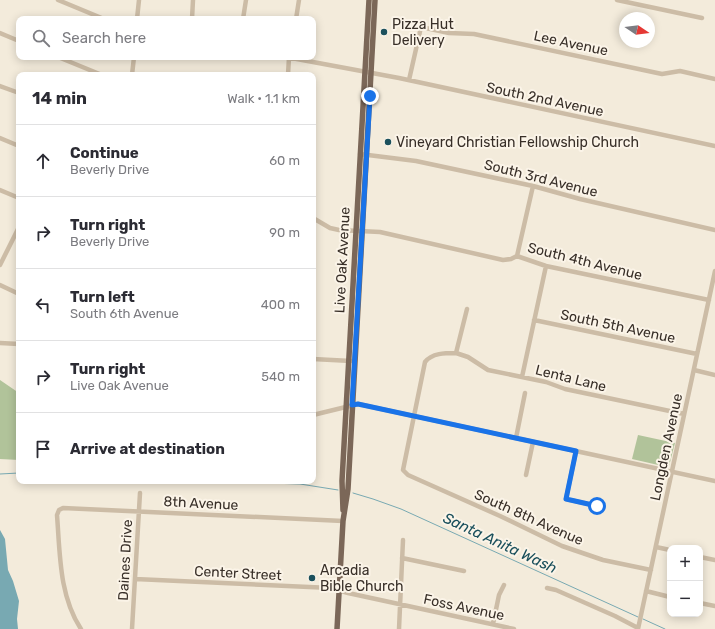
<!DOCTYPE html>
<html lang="en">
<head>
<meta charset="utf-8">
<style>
	body { margin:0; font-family:Rubik,sans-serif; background:#f2f2f3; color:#2b2b33 }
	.controls { position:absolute; right:12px; bottom:12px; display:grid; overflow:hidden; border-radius:8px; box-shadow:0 2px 10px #0003 }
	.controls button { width:36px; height:36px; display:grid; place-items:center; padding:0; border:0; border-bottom:1px solid #e1e1e2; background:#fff; color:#2b2b33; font:20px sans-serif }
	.compass { position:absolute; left:619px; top:12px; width:36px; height:36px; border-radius:50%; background:#fff; box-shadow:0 2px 10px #0003; rotate:103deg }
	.stop { position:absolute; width:12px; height:12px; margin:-9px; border:3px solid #1a73e8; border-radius:50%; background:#fff }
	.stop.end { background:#1a73e8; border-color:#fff; box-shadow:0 1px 4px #0008 }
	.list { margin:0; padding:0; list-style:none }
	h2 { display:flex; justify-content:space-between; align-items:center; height:52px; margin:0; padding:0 16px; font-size:17px }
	h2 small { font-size:13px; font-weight:400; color:#7c7c81 }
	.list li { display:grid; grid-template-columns:26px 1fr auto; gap:12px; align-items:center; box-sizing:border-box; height:72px; padding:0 16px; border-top:1px solid #e1e1e2 }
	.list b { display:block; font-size:15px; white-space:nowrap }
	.list p { margin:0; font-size:13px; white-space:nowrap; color:#7c7c81 }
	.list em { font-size:13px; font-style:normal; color:#7c7c81 }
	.icon { flex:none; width:22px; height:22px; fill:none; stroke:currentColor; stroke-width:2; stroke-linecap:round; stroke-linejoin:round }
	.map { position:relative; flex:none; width:715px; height:629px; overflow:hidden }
	.search { position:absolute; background:#fff; box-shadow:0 2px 10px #0003; left:16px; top:16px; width:300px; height:44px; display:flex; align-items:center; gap:10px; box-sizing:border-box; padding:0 14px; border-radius:8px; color:#7c7c81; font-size:15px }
	.panel { position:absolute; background:#fff; box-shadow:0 2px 10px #0003; left:16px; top:72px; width:300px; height:412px; border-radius:8px }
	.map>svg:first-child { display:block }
</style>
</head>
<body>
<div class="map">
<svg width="715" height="629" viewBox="0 0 715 629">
	<rect width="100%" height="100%" fill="#f3ebdb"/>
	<!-- green -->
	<path fill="#b1c39a" d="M0,380L19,393V460L0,459Z
		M638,435L675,443L669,466L667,467L632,459Z"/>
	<!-- water -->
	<path fill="#78a9b2" d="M0,530L5,539L8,570L13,581L19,601L17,619L18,629H0Z"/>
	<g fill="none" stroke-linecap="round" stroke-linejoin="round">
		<!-- stream -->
		<path stroke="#78a9b2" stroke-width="1" d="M0,474L19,473
			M206,481L300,484L338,490
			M353,493L373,499L401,509L638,617
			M643,619L665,629"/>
		<!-- minor -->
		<path stroke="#ccbca6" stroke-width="4.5" d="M58,0L104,19
			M617,0L702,18
			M137,19L139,0
			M192,19L193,0
			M243,19L246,0
			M296,19L299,0
			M0,33L19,41
			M58,57L102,75
			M286,57L399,78L715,146
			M132,75L134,57
			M288,75L289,57
			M409,80L421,27L449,33L474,34L662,74L680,71L715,79
			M0,86L19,93
			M0,138L19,146
			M360,154L416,161L533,186L580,199L715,230
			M0,190L19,198
			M313,218L330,228L339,230L380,232L503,260L511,259L517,256L546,266L709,300
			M517,256L533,186
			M0,265L19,227
			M0,285L19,294
			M467,309L456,353C445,353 432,353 425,362L403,470L408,475L500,516L562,546L603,560L651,570
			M534,320L697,354
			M0,343L19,344
			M456,353L468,357L488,370L546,382L565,389L684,414
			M313,359L351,361
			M694,370L715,375
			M522,377L546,266
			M313,415L358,404L715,481
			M516,438L525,393
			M576,451L566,499L597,506
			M526,475L533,442
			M656,547L670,550
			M700,557L715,560
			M402,558L464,571
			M135,579L331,588L348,593L514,629
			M547,588L556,590L615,616L638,628
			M646,591L670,597
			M700,603L715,606
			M493,624L499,595L504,585
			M81,629C59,596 60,553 57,515L59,510L63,508L343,521
			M132,629L140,493
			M399,629L403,540
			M638,629L715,271"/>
		<!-- major -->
		<path stroke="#7b6758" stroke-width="5.5" d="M343,510L342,481L369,0
			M337,629L343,521L348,489L375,0"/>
	</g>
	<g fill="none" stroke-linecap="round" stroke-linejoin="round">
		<!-- route -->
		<path stroke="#1a73e8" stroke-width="5" d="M370,96L352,405L358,404L576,451L566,499L597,506"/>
	</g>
	<!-- markers -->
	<g fill="#1b505c" stroke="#fbf4e8" stroke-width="1.5">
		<circle cx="384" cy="32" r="4"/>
		<circle cx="388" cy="142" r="4"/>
		<circle cx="312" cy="578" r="4"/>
	</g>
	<g text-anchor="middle" stroke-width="4" stroke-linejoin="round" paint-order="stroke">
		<!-- poi labels -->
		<g font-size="14" fill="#382f28" stroke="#fbf4e8" text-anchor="start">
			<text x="392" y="29">Pizza Hut<tspan x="392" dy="16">Delivery</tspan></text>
			<text x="396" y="147">Vineyard Christian Fellowship Church</text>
			<text x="320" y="575">Arcadia<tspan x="320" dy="16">Bible Church</tspan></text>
		</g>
		<!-- street labels -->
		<g font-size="14" fill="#382f28" stroke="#fbf4e8">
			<text transform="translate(571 43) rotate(12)" y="5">Lee Avenue</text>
			<text transform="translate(545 99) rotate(12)" y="5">South 2nd Avenue</text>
			<text transform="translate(541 178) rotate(14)" y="5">South 3rd Avenue</text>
			<text transform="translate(342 260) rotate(-87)" y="5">Live Oak Avenue</text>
			<text transform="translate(585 261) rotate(14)" y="5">South 4th Avenue</text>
			<text transform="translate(618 326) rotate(12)" y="5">South 5th Avenue</text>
			<text transform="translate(571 378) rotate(14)" y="5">Lenta Lane</text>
			<text transform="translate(666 447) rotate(-78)" y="5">Longden Avenue</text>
			<text transform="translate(201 503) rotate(3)" y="5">8th Avenue</text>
			<text transform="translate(529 517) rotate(24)" y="5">South 8th Avenue</text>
			<text transform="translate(125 560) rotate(-87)" y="5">Daines Drive</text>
			<text transform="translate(238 573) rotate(3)" y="5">Center Street</text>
			<text transform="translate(464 607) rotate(12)" y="5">Foss Avenue</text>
		</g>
		<!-- water labels -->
		<g font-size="15" font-style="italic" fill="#1b505c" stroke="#fbf4e8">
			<text transform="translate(500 543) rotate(25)" y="5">Santa Anita Wash</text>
		</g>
	</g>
</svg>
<div class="controls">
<button>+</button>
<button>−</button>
</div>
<svg class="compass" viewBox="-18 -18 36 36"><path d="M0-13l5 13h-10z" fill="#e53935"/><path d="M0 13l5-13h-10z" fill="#7c7c81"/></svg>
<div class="stop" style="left:597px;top:506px"></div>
<div class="stop end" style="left:370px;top:96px"></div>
<div class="search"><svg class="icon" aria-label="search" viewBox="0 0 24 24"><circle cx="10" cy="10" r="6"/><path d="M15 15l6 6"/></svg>Search here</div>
<section class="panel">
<h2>14 min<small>Walk · 1.1 km</small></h2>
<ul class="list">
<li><svg class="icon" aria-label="ahead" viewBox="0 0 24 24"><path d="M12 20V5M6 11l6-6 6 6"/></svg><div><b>Continue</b><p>Beverly Drive</p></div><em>60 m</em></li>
<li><svg class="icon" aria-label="right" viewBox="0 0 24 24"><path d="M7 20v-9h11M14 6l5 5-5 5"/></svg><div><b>Turn right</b><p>Beverly Drive</p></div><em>90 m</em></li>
<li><svg class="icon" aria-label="left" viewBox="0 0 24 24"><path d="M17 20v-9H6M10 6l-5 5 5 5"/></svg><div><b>Turn left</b><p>South 6th Avenue</p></div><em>400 m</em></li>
<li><svg class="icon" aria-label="right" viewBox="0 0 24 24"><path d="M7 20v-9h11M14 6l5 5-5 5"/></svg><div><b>Turn right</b><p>Live Oak Avenue</p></div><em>540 m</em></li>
<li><svg class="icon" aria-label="arrive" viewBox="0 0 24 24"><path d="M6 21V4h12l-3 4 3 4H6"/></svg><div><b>Arrive at destination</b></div></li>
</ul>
</section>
</div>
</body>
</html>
